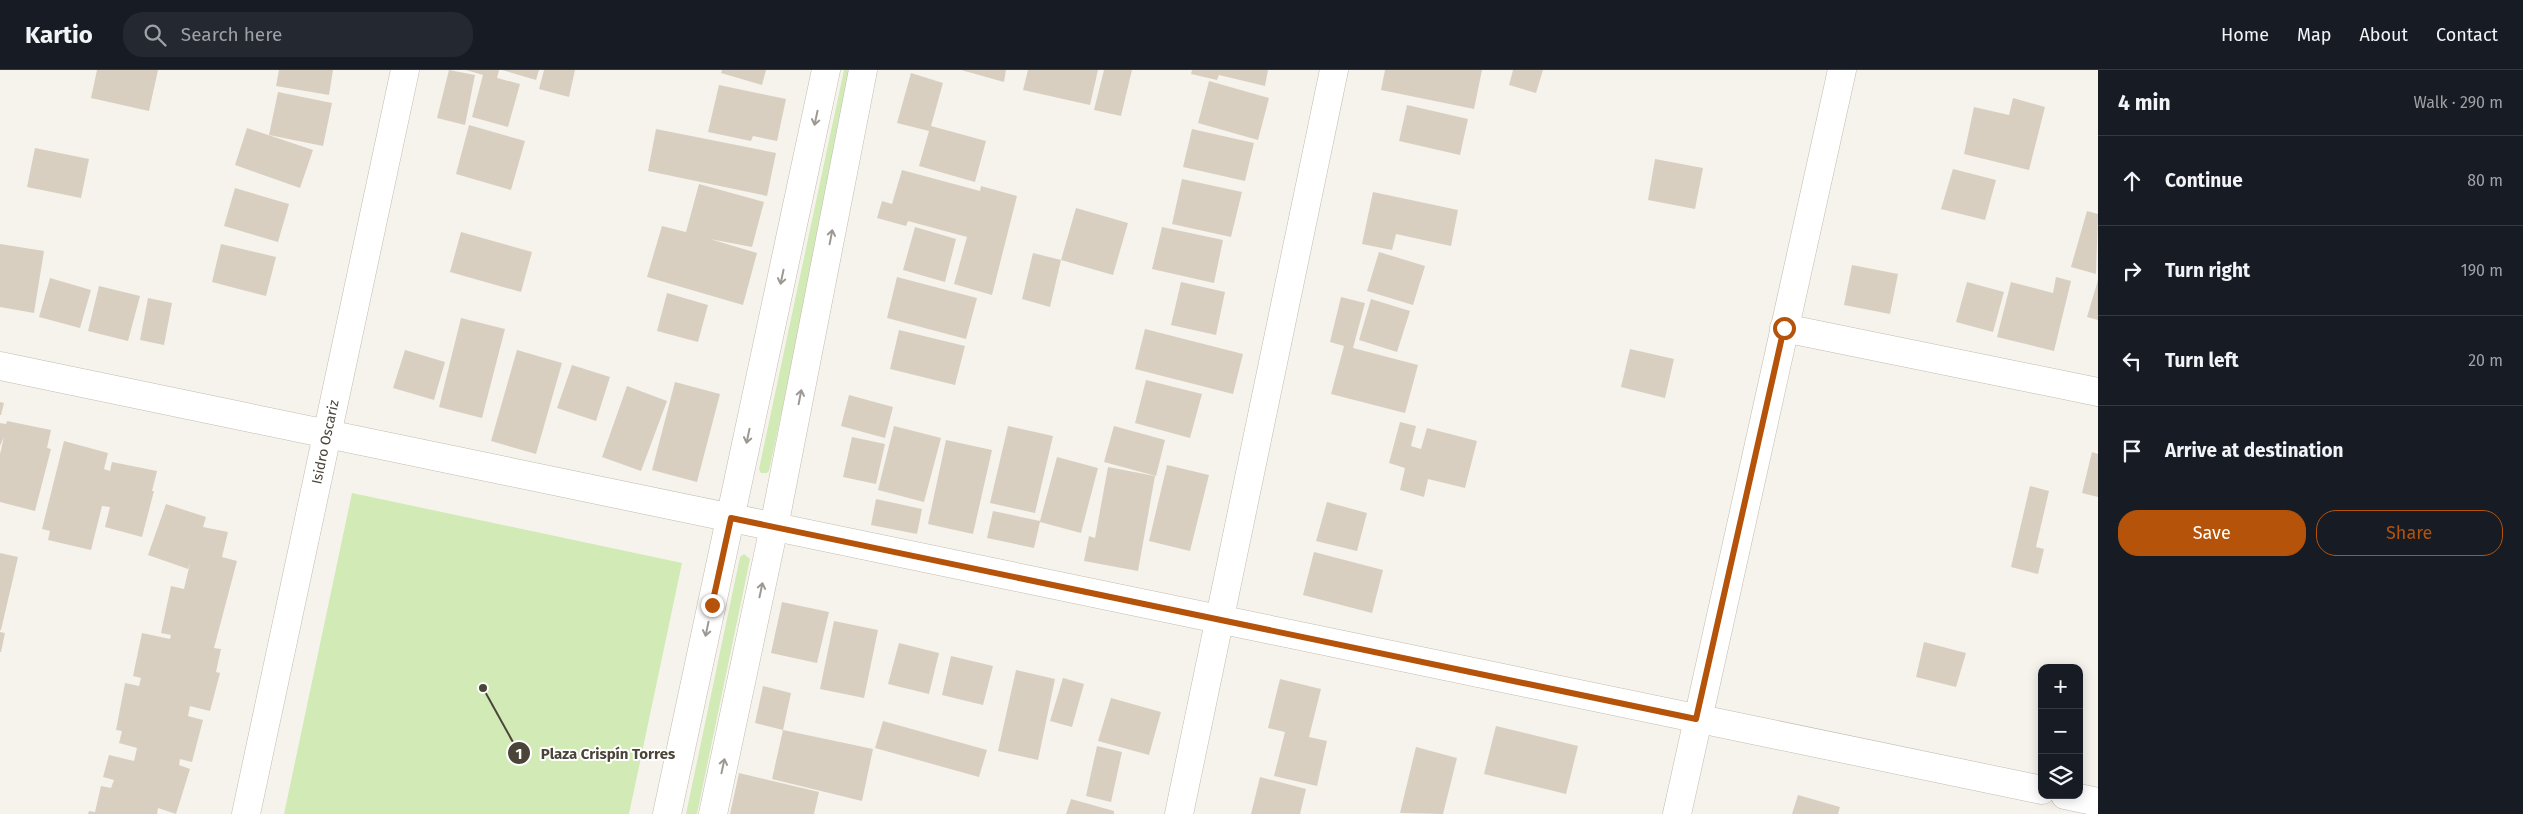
<!DOCTYPE html>
<html lang="en">
<head>
<meta charset="utf-8">
<style>
	body { margin:0; font-family:"Fira Sans",sans-serif; background:#242831; color:#f1f3f6 }
	.controls { position:absolute; right:15px; bottom:15px; display:grid; overflow:hidden; border-radius:10px; box-shadow:0 2px 12px #0003 }
	.controls button { width:45px; height:45px; display:grid; place-items:center; padding:0; border:0; border-bottom:1px solid #363941; background:#171b24; color:#f1f3f6; font:25px sans-serif }
	.stop { position:absolute; width:15px; height:15px; margin:-11px; border:4px solid #b45309; border-radius:50%; background:#fff }
	.stop.end { background:#b45309; border-color:#fff; box-shadow:0 1px 5px #0008 }
	.list { margin:0; padding:0; list-style:none }
	h2 { display:flex; justify-content:space-between; align-items:center; height:65px; margin:0; padding:0 20px; font-size:21px }
	h2 small { font-size:16px; font-weight:400; color:#9ea1a6 }
	.list li { display:grid; grid-template-columns:32px 1fr auto; gap:15px; align-items:center; box-sizing:border-box; height:90px; padding:0 20px; border-top:1px solid #363941 }
	.list b { display:block; font-size:19px; white-space:nowrap }
	.list em { font-size:16px; font-style:normal; color:#9ea1a6 }
	.actions { display:flex; gap:10px; padding:15px 20px }
	.actions a { flex:1; padding:11px 0; border:1px solid #b45309; border-radius:20px; text-align:center; font-size:18px; color:#b45309 }
	.actions .main { background:#b45309; color:#fff }
	.icon { flex:none; width:28px; height:28px; fill:none; stroke:currentColor; stroke-width:2; stroke-linecap:round; stroke-linejoin:round }
	.map { position:relative; flex:none; width:2098px; height:744px; overflow:hidden }
	header { display:flex; align-items:center; gap:30px; box-sizing:border-box; height:70px; padding:0 25px; background:#171b24; border-bottom:1px solid #363941 }
	header strong { font-size:24px }
	nav { display:flex; gap:28px; margin-inline-start:auto; font-size:18px }
	.search { width:350px; height:45px; background:#242831; display:flex; align-items:center; gap:12px; box-sizing:border-box; padding:0 18px; border-radius:20px; color:#9ea1a6; font-size:19px }
	main { display:flex }
	aside { flex:1; background:#171b24 }
	.map>svg:first-child { display:block }
</style>
</head>
<body>
<header>
<strong>Kartio</strong>
<div class="search"><svg class="icon" aria-label="search" viewBox="0 0 24 24"><circle cx="10" cy="10" r="6"/><path d="M15 15l6 6"/></svg>Search here</div>
<nav><a>Home</a><a>Map</a><a>About</a><a>Contact</a></nav>
</header>
<main>
<div class="map">
<svg width="2098" height="744" viewBox="0 0 2098 744">
	<rect width="100%" height="100%" fill="#f6f3ec"/>
	<!-- green -->
	<path fill="#d2eab5" d="M844,0H855L769,401L767,403H761L759,399Z
		M352,423L682,493L629,744H284Z
		M744,484L750,489L697,744H686L740,487Z"/>
	<!-- building -->
	<path fill="#d8cfc1" d="M97,0H158L149,41L91,28Z
		M279,0H333L329,25L276,16Z
		M449,0L475,5L465,55L437,48Z
		M466,0H499L497,8L520,14L508,57L472,47L483,5Z
		M502,0H539L536,10Z
		M544,0H575L569,27L539,19Z
		M722,0H766L762,15L721,3Z
		M961,0H1006L1004,12Z
		M1028,0H1098L1090,35L1023,20Z
		M1104,0H1132L1121,46L1094,40Z
		M1192,0H1268L1265,16L1219,5L1217,10L1191,4Z
		M1385,0H1482L1474,39L1381,20Z
		M1513,0H1543L1536,23L1509,15Z
		M911,3L943,13L931,56L986,71L975,112L919,96L929,61L897,53Z
		M1209,11L1269,28L1258,70L1198,53Z
		M719,15L786,29L777,71L753,66L751,71L708,62Z
		M278,22L332,33L323,76L269,65Z
		M2013,28L2045,37L2029,100L1964,84L1974,37L2009,45Z
		M1407,35L1468,49L1460,85L1399,71Z
		M469,55L525,71L511,120L456,104Z
		M247,58L313,80L300,118L235,95Z
		M656,59L776,83L767,126L648,101Z
		M1192,59L1254,73L1245,111L1183,97Z
		M35,78L89,89L81,128L27,117Z
		M1655,89L1703,98L1695,139L1648,130Z
		M1953,99L1996,110L1985,150L1941,139Z
		M902,100L980,121L981,116L1017,126L992,225L954,214L967,167L908,151L906,156L877,148L882,131L892,134Z
		M1182,109L1242,122L1231,167L1172,154Z
		M699,114L764,132L752,177L710,169L757,183L743,235L647,207L662,156L686,162Z
		M235,118L289,134L278,172L224,156Z
		M1373,122L1458,140L1451,176L1396,164L1392,180L1362,174Z
		M1076,138L1128,153L1113,205L1061,190Z
		M2087,141L2098,144L2096,204L2071,197Z
		M915,157L956,169L945,212L903,200Z
		M1162,157L1223,170L1214,213L1152,199Z
		M461,162L532,182L521,222L450,202Z
		M0,174L44,181L34,243L0,237Z
		M221,174L276,187L266,226L212,212Z
		M1379,182L1425,196L1413,235L1367,221Z
		M1033,183L1061,190L1050,237L1022,229Z
		M1852,195L1898,204L1890,244L1844,235Z
		M897,207L977,228L966,269L887,248Z
		M2056,207L2071,211L2054,281L1997,267L2011,212L2053,223Z
		M50,208L91,220L80,258L39,247Z
		M2098,210V250L2087,247Z
		M1181,212L1225,222L1216,265L1171,255Z
		M1967,212L2004,222L1993,262L1956,252Z
		M99,216L140,226L128,271L88,261Z
		M667,223L708,235L698,272L657,261Z
		M1341,227L1365,233L1353,278L1418,295L1405,343L1331,324L1344,276L1330,272Z
		M148,228L172,233L164,275L140,270Z
		M1371,229L1410,241L1397,282L1359,270Z
		M461,248L505,259L482,348L439,337Z
		M1145,259L1243,284L1233,324L1135,299Z
		M899,260L965,276L955,315L890,299Z
		M1630,279L1674,289L1665,328L1621,317Z
		M405,280L445,292L434,330L393,318Z
		M517,280L562,293L536,384L491,371Z
		M572,295L610,307L596,351L557,338Z
		M1146,310L1202,324L1190,368L1135,353Z
		M675,312L720,324L697,412L652,400Z
		M627,316L667,331L641,401L602,387Z
		M849,325L893,337L885,368L841,356Z
		M0,332L4,333L1,345H0Z
		M7,351L51,360L47,378L51,379L35,441L0,432V384L4,367L0,376V353L6,354Z
		M1400,352L1416,356L1411,376L1421,379L1427,358L1477,371L1465,418L1428,409L1424,427L1400,420L1405,398L1389,393Z
		M894,356L941,368L924,432L878,420Z
		M1008,356L1053,366L1035,443L990,433Z
		M1114,356L1165,370L1156,406L1104,392Z
		M852,367L885,374L876,414L843,407Z
		M946,370L992,380L973,464L928,454Z
		M64,371L108,383L104,399L110,401L112,392L157,401L152,421H154L142,467L105,457L110,437L102,436L91,480L48,470L50,461L42,459Z
		M2092,382L2098,384V427L2082,423Z
		M1057,387L1098,398L1081,463L1040,452L1034,478L987,468L993,441L1040,451Z
		M1167,395L1209,405L1190,481L1149,471Z
		M1108,397L1155,406L1138,501L1084,491L1089,466L1095,468Z
		M2030,416L2049,421L2036,477L2044,479L2038,504L2011,497Z
		M876,429L922,439L917,464L871,455Z
		M1327,432L1367,443L1357,481L1316,471Z
		M166,434L206,447L203,457L228,462L222,487L237,491L214,578L221,579L216,602L220,603L210,641L190,636L188,646L203,650L192,692L180,689L179,695L190,699L176,744L158,738L157,744H88L89,741L95,742L101,716L111,718L114,710L103,707L109,685L134,691L137,678L119,673L122,661L116,660L125,613L139,616L141,608L133,606L142,563L170,569L171,565L161,563L171,516L184,519L190,493L188,499L148,485Z
		M1314,482L1383,500L1372,543L1303,525Z
		M0,483L18,487L1,560H0Z
		M782,532L829,542L817,593L771,583Z
		M834,551L878,560L864,628L820,619Z
		M0,562L5,563L1,582H0Z
		M1924,572L1966,583L1956,617L1916,607Z
		M899,573L939,583L929,624L888,614Z
		M951,586L993,596L983,635L942,625Z
		M1016,600L1055,609L1038,690L998,681Z
		M1063,608L1084,614L1072,657L1050,651Z
		M1280,609L1321,619L1309,667L1327,671L1317,716L1274,706L1285,662L1268,658Z
		M763,616L791,623L783,660L755,653Z
		M1111,628L1161,642L1149,685L1098,671Z
		M883,651L987,680L979,707L875,678Z
		M1496,656L1578,676L1566,724L1484,704Z
		M783,660L873,679L862,731L772,709Z
		M1097,676L1122,682L1111,732L1086,726Z
		M1416,677L1457,688L1443,744L1400,743Z
		M739,703L819,722L814,744H730Z
		M1260,707L1306,719L1300,744H1251Z
		M1798,725L1840,737L1838,744H1792Z
		M1071,729L1114,741V744H1066Z"/>
	<g fill="none" stroke-linecap="round" stroke-linejoin="round">
		<!-- minor casing -->
		<g stroke="#c2bbae" stroke-width="29">
			<path id="minor" d="M1784,258L2098,322
				M0,296L2042,720
				M2065,725L2098,732
				M246,744L405,0
				M1179,744L1334,0
				M1677,744L1842,0"/>
		</g>
		<!-- tertiary casing -->
		<g stroke="#c2bbae" stroke-width="29">
			<path id="tertiary" d="M667,744L826,0
				M713,744L774,457L863,0"/>
		</g>
		<!-- minor -->
		<use href="#minor" stroke="#fff" stroke-width="28"/>
		<!-- tertiary -->
		<use href="#tertiary" stroke="#fff" stroke-width="28"/>
	</g>
	<!-- one-way arrows -->
	<defs><path id="oneway-shaft" d="M-6 0H5M1.5-3L5.5 0L1.5 3" fill="none" stroke-width="1.6" stroke-linecap="round" stroke-linejoin="round" transform="scale(1.25)"/></defs>
	<g stroke="#9c9892">
		<use href="#oneway-shaft" transform="translate(816 48) rotate(102)"/>
		<use href="#oneway-shaft" transform="translate(831 167) rotate(-79)"/>
		<use href="#oneway-shaft" transform="translate(782 207) rotate(102)"/>
		<use href="#oneway-shaft" transform="translate(800 327) rotate(-79)"/>
		<use href="#oneway-shaft" transform="translate(748 366) rotate(102)"/>
		<use href="#oneway-shaft" transform="translate(761 520) rotate(-78)"/>
		<use href="#oneway-shaft" transform="translate(707 559) rotate(102)"/>
		<use href="#oneway-shaft" transform="translate(723 696) rotate(-78)"/>
	</g>
	<g fill="none" stroke-linecap="round" stroke-linejoin="round">
		<!-- route -->
		<path stroke="#b45309" stroke-width="6" d="M712,535L731,448L1696,649L1784,258"/>
	</g>
	<g text-anchor="middle" stroke-width="4" stroke-linejoin="round" paint-order="stroke">
		<!-- street labels -->
		<g font-size="14" fill="#4b4439" stroke="#fff">
			<text transform="translate(325 372) rotate(-78)" y="5">Isidro Oscariz</text>
		</g>
	</g>
	<!-- callouts -->
	<path fill="none" stroke="#4b4439" stroke-width="2" d="M483 618L519 683"/>
	<g fill="#4b4439" stroke="#fff" stroke-width="2">
		<circle cx="483" cy="618" r="5"/>
		<circle cx="519" cy="683" r="12"/>
	</g>
	<g font-size="15" text-anchor="middle" font-weight="bold" fill="#fff">
		<text x="519" y="689">1</text>
	</g>
	<g font-size="15" text-anchor="middle" font-weight="bold" fill="#4b4439" stroke="#fff" stroke-width="4" stroke-linejoin="round" paint-order="stroke">
		<text x="608" y="689">Plaza Crispín Torres</text>
	</g>
</svg>
<div class="controls">
<button>+</button>
<button>−</button>
<button><svg class="icon" aria-label="layers" viewBox="0 0 24 24"><path d="M12 4l9 5-9 5-9-5zM3 14l9 5 9-5"/></svg></button>
</div>
<div class="stop" style="left:1784px;top:258px"></div>
<div class="stop end" style="left:712px;top:535px"></div>
</div>
<aside>
<h2>4 min<small>Walk · 290 m</small></h2>
<ul class="list">
<li><svg class="icon" aria-label="ahead" viewBox="0 0 24 24"><path d="M12 20V5M6 11l6-6 6 6"/></svg><div><b>Continue</b></div><em>80 m</em></li>
<li><svg class="icon" aria-label="right" viewBox="0 0 24 24"><path d="M7 20v-9h11M14 6l5 5-5 5"/></svg><div><b>Turn right</b></div><em>190 m</em></li>
<li><svg class="icon" aria-label="left" viewBox="0 0 24 24"><path d="M17 20v-9H6M10 6l-5 5 5 5"/></svg><div><b>Turn left</b></div><em>20 m</em></li>
<li><svg class="icon" aria-label="arrive" viewBox="0 0 24 24"><path d="M6 21V4h12l-3 4 3 4H6"/></svg><div><b>Arrive at destination</b></div></li>
</ul>
<div class="actions"><a class="main">Save</a><a>Share</a></div>
</aside>
</main>
</body>
</html>
